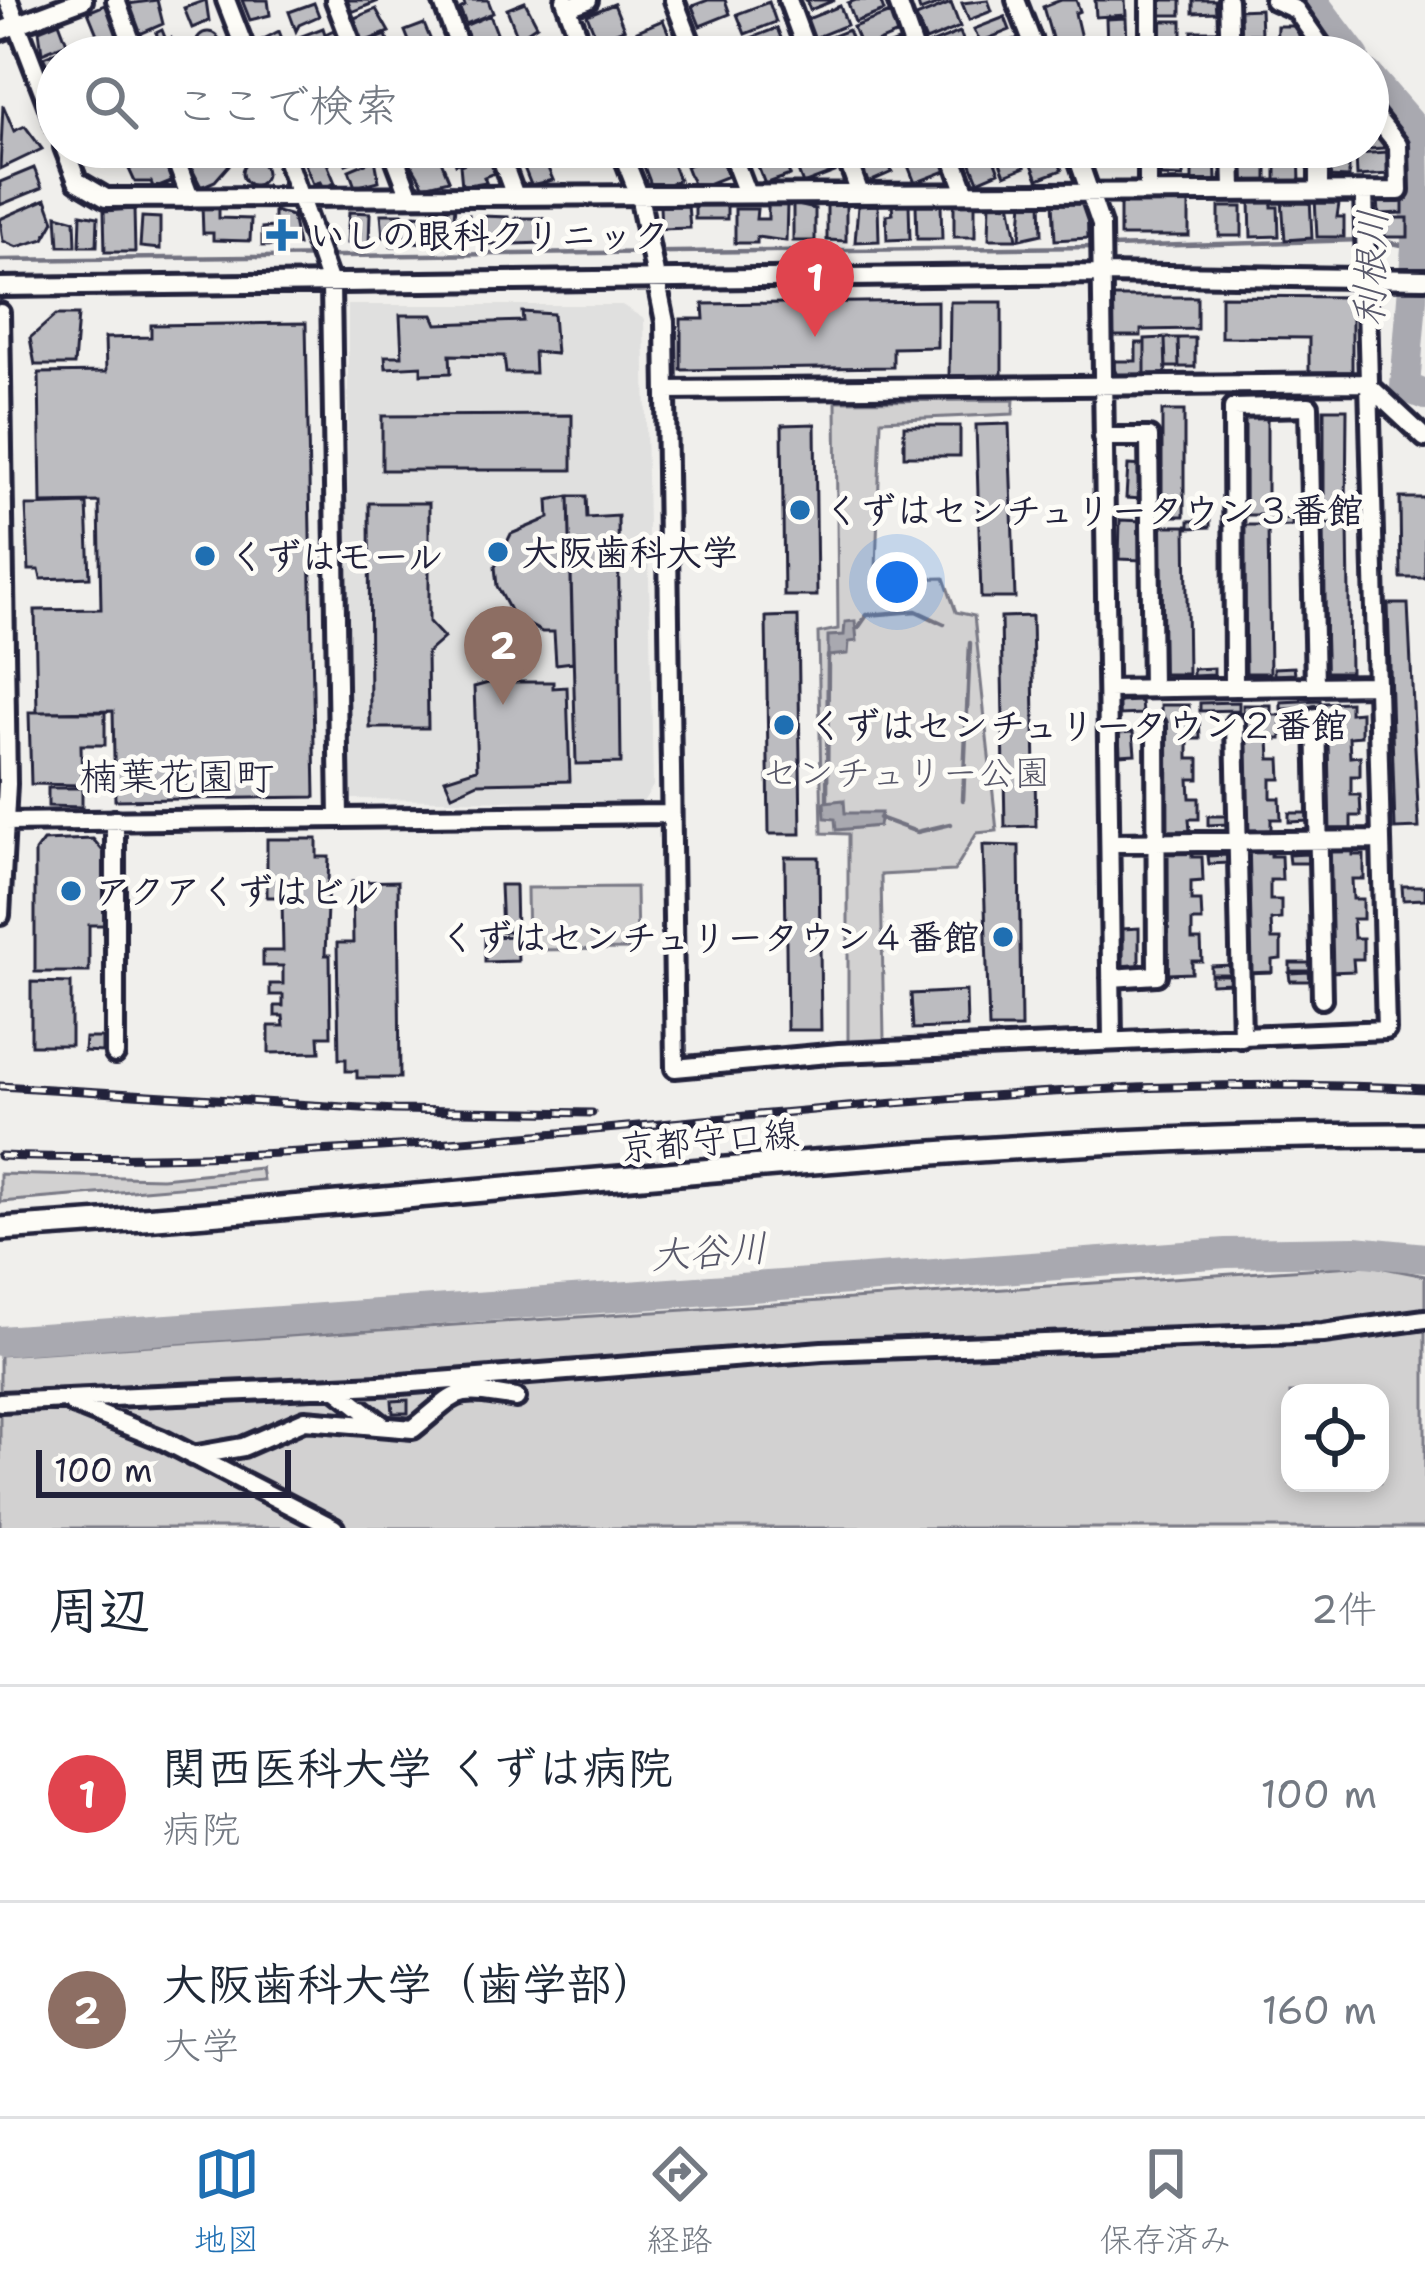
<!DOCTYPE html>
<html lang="ja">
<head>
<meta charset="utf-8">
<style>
	body { margin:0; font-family:"Shantell Sans","Klee One",sans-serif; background:#f6f6f7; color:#1f2937 }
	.controls { position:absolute; right:36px; bottom:36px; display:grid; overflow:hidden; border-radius:24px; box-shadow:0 6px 18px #0003 }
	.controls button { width:108px; height:108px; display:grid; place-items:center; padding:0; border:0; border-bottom:3px solid #e0e1e3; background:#fff; color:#1f2937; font:60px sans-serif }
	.scale { position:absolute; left:36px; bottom:30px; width:255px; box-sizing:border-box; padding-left:12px; border:6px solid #22223b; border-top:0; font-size:33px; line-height:42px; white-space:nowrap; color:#22223b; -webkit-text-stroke:9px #fdfcf7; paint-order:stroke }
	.you { position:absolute; left:897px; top:582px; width:42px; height:42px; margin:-30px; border:9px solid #fff; border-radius:50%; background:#1a73e8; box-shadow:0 0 0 18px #1a73e833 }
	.badge { display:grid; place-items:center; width:78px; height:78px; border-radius:50%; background:#1f6fb2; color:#fff; font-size:39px; font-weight:700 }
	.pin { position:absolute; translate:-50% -99px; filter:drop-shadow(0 3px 6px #0008) }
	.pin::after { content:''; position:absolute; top:63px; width:42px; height:36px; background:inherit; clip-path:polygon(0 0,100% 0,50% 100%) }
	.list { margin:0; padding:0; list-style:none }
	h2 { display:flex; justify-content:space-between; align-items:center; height:156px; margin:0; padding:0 48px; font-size:51px }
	h2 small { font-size:39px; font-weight:400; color:#747a83 }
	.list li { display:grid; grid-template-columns:78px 1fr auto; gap:36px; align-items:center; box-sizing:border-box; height:216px; padding:0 48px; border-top:3px solid #e0e1e3 }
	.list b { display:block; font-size:45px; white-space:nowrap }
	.list p { margin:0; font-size:39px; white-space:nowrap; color:#747a83 }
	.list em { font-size:39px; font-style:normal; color:#747a83 }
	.icon { flex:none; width:66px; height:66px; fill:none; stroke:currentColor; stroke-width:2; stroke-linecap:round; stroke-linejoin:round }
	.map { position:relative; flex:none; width:1425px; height:1528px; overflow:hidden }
	.search { position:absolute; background:#fff; box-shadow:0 6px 18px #0003; left:36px; right:36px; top:36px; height:132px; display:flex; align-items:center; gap:30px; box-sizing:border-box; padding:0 42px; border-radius:66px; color:#747a83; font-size:45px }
	.sheet { height:588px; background:#fff }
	nav { display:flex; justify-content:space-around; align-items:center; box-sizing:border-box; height:168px; border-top:3px solid #e0e1e3; background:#fff; font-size:33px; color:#747a83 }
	nav a { display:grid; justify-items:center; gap:6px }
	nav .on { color:#1f6fb2 }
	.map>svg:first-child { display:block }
</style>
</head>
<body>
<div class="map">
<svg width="1425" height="1528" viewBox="0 0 1425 1528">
	<rect width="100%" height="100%" fill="#f0efec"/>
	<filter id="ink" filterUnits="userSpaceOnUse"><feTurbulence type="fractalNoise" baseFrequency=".00833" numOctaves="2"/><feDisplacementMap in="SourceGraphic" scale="24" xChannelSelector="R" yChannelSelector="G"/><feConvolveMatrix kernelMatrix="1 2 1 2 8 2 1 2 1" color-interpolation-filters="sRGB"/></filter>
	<g filter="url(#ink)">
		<!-- built -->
		<path fill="#e0e0df" d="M348,305H622L644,319L653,786L643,802L348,799Z"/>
		<!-- green -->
		<path fill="#d2d1d1" stroke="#7a7a86" stroke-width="3" fill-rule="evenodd" d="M1014,400L1013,414L881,420L876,570L898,579L944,578L956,612L974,616L997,831L977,833L954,871L881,875L884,1039L880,1043L848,1042V834L822,833L818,633L838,629L836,401Z
			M636,887L637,949L528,950L527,888Z
			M261,1168L263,1180L0,1202V1174L162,1178Z
			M1369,1265L1425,1276V1528H0V1355ZM1290,1393H1380V1483H1290Z"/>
		<!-- water -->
		<path fill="#a9a9b0" stroke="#737381" stroke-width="3" d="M855,621L857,641L849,642L848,654L828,656V636L844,635L845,622Z
			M844,800L845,813H881L879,826L836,830L835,819L825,818L824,802Z"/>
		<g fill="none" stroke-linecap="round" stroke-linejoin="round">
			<!-- stream -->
			<path stroke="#737381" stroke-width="4.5" d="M1373,239L1416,248
				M1109,247L1362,240
				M0,260L1098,247
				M858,628L867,615L916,611L944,624
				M827,800L828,656
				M963,800L970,643
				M879,818L917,832L951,824"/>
			<!-- river -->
			<path stroke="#a9a9b0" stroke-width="30" d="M1312,0L1355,57
				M1368,75L1414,128L1416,248L1405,387L1425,395
				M0,1341L1226,1253L1355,1251L1425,1258"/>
		</g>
		<!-- building -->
		<path fill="#bcbcc0" stroke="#22223b" stroke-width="3" d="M157,0L163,24L140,34L128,4Z
			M206,0L209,21L192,28L184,8Z
			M242,0H268L270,15L250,20Z
			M344,0H381L349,13Z
			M463,0H488L493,13L466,24L460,9L465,6Z
			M708,0H725L730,14L700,26L692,6Z
			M806,0H835L810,10Z
			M856,0H880L884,11L855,22L848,3Z
			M917,0H946L947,1L920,11Z
			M988,0L992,11L969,20L962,3Z
			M1061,0H1076L1080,11L1075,13L1084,51L1077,57L1049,54L1056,52L1043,7Z
			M1095,0H1125L1126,15L1096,17Z
			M1160,0H1181V15H1160Z
			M1193,0H1215L1216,12L1193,13Z
			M525,2L537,25L518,38L507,9Z
			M769,2L776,22L745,34L737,14Z
			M314,3L319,16L299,25L296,31L289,12Z
			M951,3L960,27L926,41L916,17Z
			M107,4L120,37L101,44L88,12Z
			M614,4L624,29L597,39L587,15Z
			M840,6L847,25L812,39L805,20Z
			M376,9L389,32L361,43L352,19Z
			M1260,9L1261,34H1237V10Z
			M890,13L898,34L862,49L853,27Z
			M490,15L499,39L480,47L478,40L471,43L464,26Z
			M1005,17L1010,30L980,42L974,29Z
			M1126,18L1127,43L1107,44L1106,19Z
			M663,20L670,37L643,48L637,31Z
			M1160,21H1182V50H1159Z
			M59,22L67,43L42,53L39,30Z
			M424,24L434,48L415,56L405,31Z
			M1277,26H1299V57L1276,56Z
			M323,28L325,34L334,30L339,40L328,45L330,51L307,57L299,37Z
			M777,28L783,43L754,54L748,39Z
			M162,30L166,40L171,38L178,57H153L148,47L160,42L156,33Z
			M848,30L857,53L820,57L815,43Z
			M279,31L289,57H264L258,42Z
			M1192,31H1222L1221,52L1192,51Z
			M196 44a12 12 0 1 1 24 0a12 12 0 1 1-24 0Z
			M537,32L548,55L525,57L518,39Z
			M960,32L968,53L935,57L930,44Z
			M386,35L394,57H365L361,45Z
			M1019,38L1026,57H1014L1008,42Z
			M1241,38H1265L1266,57H1242Z
			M620,39L628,57H599L596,48Z
			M672,42L678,57H645L643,53Z
			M898,42L904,57H866L865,55Z
			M1002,42L1006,52L987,57L984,49Z
			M74,45L78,56L57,57L54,78L43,57Z
			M1132,48L1133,57H1104V49Z
			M3,105L14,131L25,126L42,149L0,169Z
			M1368,120L1387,136L1383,148L1355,150L1368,147Z
			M123,147H150L154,157L131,166Z
			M219,147L229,165L215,181L201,187L187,159Z
			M236,147H260L261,150L240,158Z
			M350,147H370L373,154L346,164L340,151Z
			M474,147L477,156L456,164L450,147Z
			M514,147H543L544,149L519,159Z
			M558,147H591L595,155L566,167Z
			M655,147H666L679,180L653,190L639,153Z
			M681,147H704L707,155L687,163Z
			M771,147H779L790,175L765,184L753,154Z
			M871,147H882L892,172L867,183L855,153Z
			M932,147H943L951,169L915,183L905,158Z
			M989,147L999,172L978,181L967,154Z
			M994,147H1017L1025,167L1005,175Z
			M1025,147H1053L1062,170L1038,179Z
			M1081,147H1104L1108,163L1086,168Z
			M825,148L835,172L803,184L794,160Z
			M1267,149V181H1244L1243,150Z
			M1161,150L1184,151L1183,177L1161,176Z
			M1192,150H1215L1216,181H1192Z
			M1299,150L1300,182H1276V151Z
			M437,151L449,180L424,186L410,162Z
			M1327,151L1349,152V178L1326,177Z
			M541,152L553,180L531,185L521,160Z
			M1388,152L1390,174L1357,176L1356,154Z
			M719,153L728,176L695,189L686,166Z
			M162,156L176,180L154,189L151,182H135L129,169Z
			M324,156L335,183L323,188L320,182L313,184L305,164Z
			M482,156H490L497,172L484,177L486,182L462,186L460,165Z
			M375,159L379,181L355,187L349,170Z
			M242 173a12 12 0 1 1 24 0a12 12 0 1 1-24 0Z
			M34,168L42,188L0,205V182Z
			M1340,197L1337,217H1344V237H1317L1315,198Z
			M1310,198L1312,238L1285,240L1282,200Z
			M1403,198V213L1379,214L1378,199Z
			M46,199L54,221L44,239L17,247L3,241L0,219Z
			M1189,199V236H1120V200Z
			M1087,200L1088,238L1055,240L1053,202Z
			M954,201H975V237H954Z
			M990,201L1010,202L1017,239H989Z
			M1041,201L1042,234L1020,239L1023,202Z
			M1272,201V207H1278L1279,236L1251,237L1250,202Z
			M695,203H727V219H695Z
			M768,204H787L786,241L757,237V243H735V209H757L756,219H768Z
			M793,204L815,209V241H793Z
			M909,204L910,239L887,240L886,215L893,214L892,205Z
			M202,205H219V218L251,219L250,241L213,240V233H203Z
			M688,205L690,228L661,229L660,206Z
			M827,205H846V241L827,240Z
			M878,205L879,241L855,242L858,206Z
			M916,205H941L942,239H917Z
			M447,207H455L454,217L469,215V225H476L477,242L448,243Z
			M1219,207H1242V236H1219Z
			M134,209L135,252H105L104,211Z
			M274,211L292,216L298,245L262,246V228L274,227Z
			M349,212L370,213L369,244L347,243Z
			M81,214L98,217L97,246H80Z
			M381,214H403V223H390V237H383Z
			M57,215L75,220L76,246H59Z
			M414,215L427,216L426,243L413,242Z
			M429,215H442L440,243L428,242Z
			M482,216L508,217L507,244H482Z
			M142,217L160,218V249L140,247Z
			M516,218H543L544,243L515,244Z
			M1384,218H1408V237H1385Z
			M390,223H403L404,246H391Z
			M1221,296L1352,297V372H1309V338L1221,337Z
			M1109,297H1197V329L1141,330V336H1110Z
			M937,301V347L893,348V367L681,370V319H704L703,304Z
			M950,302H1002V379L949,378Z
			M522,312L553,314L556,354L534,352L535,373H506L504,356L450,355L451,373L421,374V366L386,368L385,356H402L400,315H433L437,324L523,321Z
			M56,315H78L74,365H35L30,338Z
			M306,323L315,797L115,800L113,711L37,712L35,610L101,609L99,502L41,503L39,373L106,372L105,338L151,337V325Z
			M1165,338L1166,378L1145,379V339Z
			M1165,338H1178L1179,367H1166Z
			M1178,338H1195V367H1179Z
			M1136,343H1145V379L1118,378L1111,361H1136Z
			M1324,409H1347L1346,514H1324Z
			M1245,410H1267V515H1245Z
			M1162,411H1184V516H1162Z
			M572,415V470H382V416Z
			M815,424L817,596H784L782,425Z
			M1009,424L1015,598H981L976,425Z
			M904,426H960V456H904Z
			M1128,465L1145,466L1143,499L1126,498Z
			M569,496H586L587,518L618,516L621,763L576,764Z
			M569,496L573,662L556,664L554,632H542L513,616L497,586L495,567L511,534L549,518L548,500Z
			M1400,498H1425V578H1401Z
			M369,503H429V622L444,638L427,653L428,728H370Z
			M87,504L90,577L41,579L39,570H29L26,506Z
			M1292,519V526L1271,527V520Z
			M1120,520L1143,521L1142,560L1119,559Z
			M1210,520V527L1189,528V521Z
			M1324,524H1348L1350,672H1326Z
			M1244,525H1268L1270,673H1246Z
			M1161,526H1186L1188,674H1163Z
			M1388,604H1408L1419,828L1395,829Z
			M798,616L801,834H769L766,617Z
			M1032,616L1036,826L1005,827L1001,617Z
			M1294,667L1295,674L1274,675V668Z
			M1214,668V675L1193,676V669Z
			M492,682H553V688L567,687L570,781L478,783L452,795L445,779L477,769L474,687Z
			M1320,700L1321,709H1281V702Z
			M1141,701L1142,714L1119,715L1118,702Z
			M1239,702V710L1200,711V703Z
			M1350,702V713L1361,712V736L1349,737L1350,757L1360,756V776H1351V795H1360L1361,816H1351V829H1326L1323,703Z
			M1161,705H1189V715H1199L1200,739H1188V759H1199V779H1189L1190,798H1199V819H1189L1190,831L1164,832Z
			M1243,705H1271V715H1281V739H1269L1270,759H1280L1281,779H1271V798H1280L1281,819H1271V831L1246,832Z
			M29,712H105V745H81L82,785L31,784Z
			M1133,732L1135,754L1120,755L1119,733Z
			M48,788H82V807L48,806Z
			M1289,813H1309V821L1289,822Z
			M1208,816H1228V824L1208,825Z
			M93,839L107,856V925H89V972H35V852L43,841Z
			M267,839H317V857H329L325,955H330L331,1036H319L320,1052L269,1053V1026H284L283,1016H275V1006H283V995H270V984H283V966H263V951H283L282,897H267Z
			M983,845L1019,846L1021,1028H989Z
			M1326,845H1353V855H1364V879H1352L1353,899H1363V919H1353L1354,938H1363V959H1353L1354,971L1329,972Z
			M1244,846H1271V856H1281L1282,880H1270V900H1281V919L1271,920L1272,939H1281V959L1272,960V972L1246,973Z
			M1164,847H1192V857H1202L1203,881L1191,882V901H1201L1202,921H1192V940H1201L1202,961H1192V973L1167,974Z
			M1308,854V863H1289L1288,855Z
			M1228,855L1229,863L1209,864L1208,856Z
			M785,857H819L821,1030H787Z
			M398,881L400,1078H357V1071H346V1059H339L337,943H353L352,882Z
			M500,885H515L516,932H502Z
			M1402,886H1425V899L1403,900Z
			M1139,928V969H1123V929Z
			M517,936L518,961L485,962V937Z
			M1290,963H1310V971H1290Z
			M1231,965V974H1211V966Z
			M1309,972L1310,981H1290L1289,973Z
			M1211,975H1231V983L1211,984Z
			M31,982L71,983V1045H31Z
			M966,991L967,1027L913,1029L911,994Z
			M85,1038H102V1052L84,1051Z
			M408,1400V1413H393L392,1401Z"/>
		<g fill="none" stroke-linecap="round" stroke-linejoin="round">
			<!-- minor casing -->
			<g stroke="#22223b" stroke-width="26">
				<path id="minor" d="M8,0L57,128
					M116,0L137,57
					M226,0L248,57
					M335,0L357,57
					M442,0L463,57
					M565,0L586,57
					M674,0L696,57
					M788,0L809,57
					M897,0L917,57
					M1016,0L1038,57
					M1228,0L1230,57
					M1274,0L1296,10L1329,57
					M568,7L588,0
					M0,31L83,0
					M1150,57V0
					M64,147L77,181L106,198L1399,191L1398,145L1368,107
					M171,147L190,198
					M282,147L331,286L339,818
					M391,147L409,194
					M497,147L515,196
					M620,147L639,195L665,322L675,1068L839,1053L1386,1030L1364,191
					M729,147L747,194
					M843,147L860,194
					M949,147L966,193
					M1074,147L1101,225L1112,1040
					M1232,147L1233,191
					M1319,147V191
					M1148,192V147
					M0,287L1100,274L1425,279
					M0,313L7,784L0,915
					M666,390L1366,383L1425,438
					M1103,437H1149L1152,688
					M1234,687L1233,408L1309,406L1315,686
					M1108,689L1376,685
					M1316,717L1322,999
					M1235,723L1242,1038
					M115,820V1054
					M0,826L5,822L668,814
					M1111,843L1380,840
					M1111,978L1157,975L1156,725
					M334,1387L385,1427
					M0,1402L401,1384L822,1351L1323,1333L1425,1319
					M73,1404L163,1440L334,1528
					M192,1456L243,1447L305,1420L413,1429C462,1390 451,1387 516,1398"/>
			</g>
			<!-- major casing -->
			<g stroke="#22223b" stroke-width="30">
				<path id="major" d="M0,1229C475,1199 949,1133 1425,1135"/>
			</g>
			<!-- minor -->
			<use href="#minor" stroke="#fdfcf7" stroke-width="16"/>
			<!-- major -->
			<use href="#major" stroke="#fdfcf7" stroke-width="21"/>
			<!-- rail casing -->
			<g stroke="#22223b" stroke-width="9">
				<path id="rail" d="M0,1086L395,1110L592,1113
					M0,1156C476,1172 949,1064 1425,1089"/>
			</g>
			<!-- rail -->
			<use href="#rail" stroke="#fdfcf7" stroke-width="4.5" stroke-dasharray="14" stroke-linecap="butt"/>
		</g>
	</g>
	<!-- markers -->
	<g fill="#1f6fb2" stroke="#fdfcf7" stroke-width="4.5">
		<path d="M276 217h12v12h12v12h-12v12h-12v-12h-12v-12h12z"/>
		<circle cx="800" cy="510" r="12"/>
		<circle cx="498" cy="552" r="12"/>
		<circle cx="205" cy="556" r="12"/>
		<circle cx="784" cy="725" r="12"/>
		<circle cx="71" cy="891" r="12"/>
		<circle cx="1003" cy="937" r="12"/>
	</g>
	<g text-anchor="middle" stroke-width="10" stroke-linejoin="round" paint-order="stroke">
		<!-- poi labels -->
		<g font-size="36" font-weight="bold" fill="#22223b" stroke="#fdfcf7" text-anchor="start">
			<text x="309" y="248">いしの眼科クリニック</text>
			<text x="824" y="523">くずはセンチュリータウン３番館</text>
			<text x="522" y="565">大阪歯科大学</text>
			<text x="229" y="569">くずはモール</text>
			<text x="808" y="738">くずはセンチュリータウン２番館</text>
			<text x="95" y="904">アクアくずはビル</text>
			<text x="979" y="950" text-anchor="end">くずはセンチュリータウン４番館</text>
		</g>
		<!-- park labels -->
		<g font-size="36" fill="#575768" stroke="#fdfcf7">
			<text x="906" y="785">センチュリー公園</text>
		</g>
		<!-- street labels -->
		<g font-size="36" fill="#22223b" stroke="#fdfcf7">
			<text transform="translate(709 1140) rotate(-5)" y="13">京都守口線</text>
		</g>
		<!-- water labels -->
		<g font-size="39" font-style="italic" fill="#58586a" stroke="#fdfcf7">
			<text transform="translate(1370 268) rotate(-88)" y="14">利根川</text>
			<text transform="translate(709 1251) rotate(-4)" y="14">大谷川</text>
		</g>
		<!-- neighbourhood labels -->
		<g font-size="39" fill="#22223b" stroke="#fdfcf7">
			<text x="177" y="790">楠葉花園町</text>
		</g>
	</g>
</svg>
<div class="controls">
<button><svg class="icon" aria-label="locate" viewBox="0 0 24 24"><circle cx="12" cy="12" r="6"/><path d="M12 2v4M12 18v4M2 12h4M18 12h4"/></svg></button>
</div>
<div class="scale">100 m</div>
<div class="you"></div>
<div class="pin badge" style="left:815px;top:337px;background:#e0444e">1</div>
<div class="pin badge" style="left:503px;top:705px;background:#8d6e63">2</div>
<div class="search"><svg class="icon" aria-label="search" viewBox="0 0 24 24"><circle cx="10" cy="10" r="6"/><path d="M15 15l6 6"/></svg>ここで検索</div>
</div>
<section class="sheet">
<h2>周辺<small>2件</small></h2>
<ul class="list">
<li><span class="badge" style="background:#e0444e">1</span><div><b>関西医科大学 くずは病院</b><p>病院</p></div><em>100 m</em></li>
<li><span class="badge" style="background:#8d6e63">2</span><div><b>大阪歯科大学（歯学部）</b><p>大学</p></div><em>160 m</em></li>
</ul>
</section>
<nav>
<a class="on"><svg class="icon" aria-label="map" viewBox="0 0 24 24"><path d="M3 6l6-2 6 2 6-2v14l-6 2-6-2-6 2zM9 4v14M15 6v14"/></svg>地図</a>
<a><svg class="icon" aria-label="directions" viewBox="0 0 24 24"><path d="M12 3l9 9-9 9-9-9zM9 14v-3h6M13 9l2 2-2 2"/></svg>経路</a>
<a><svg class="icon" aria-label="saved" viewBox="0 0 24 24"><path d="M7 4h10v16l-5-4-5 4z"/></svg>保存済み</a>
</nav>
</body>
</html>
